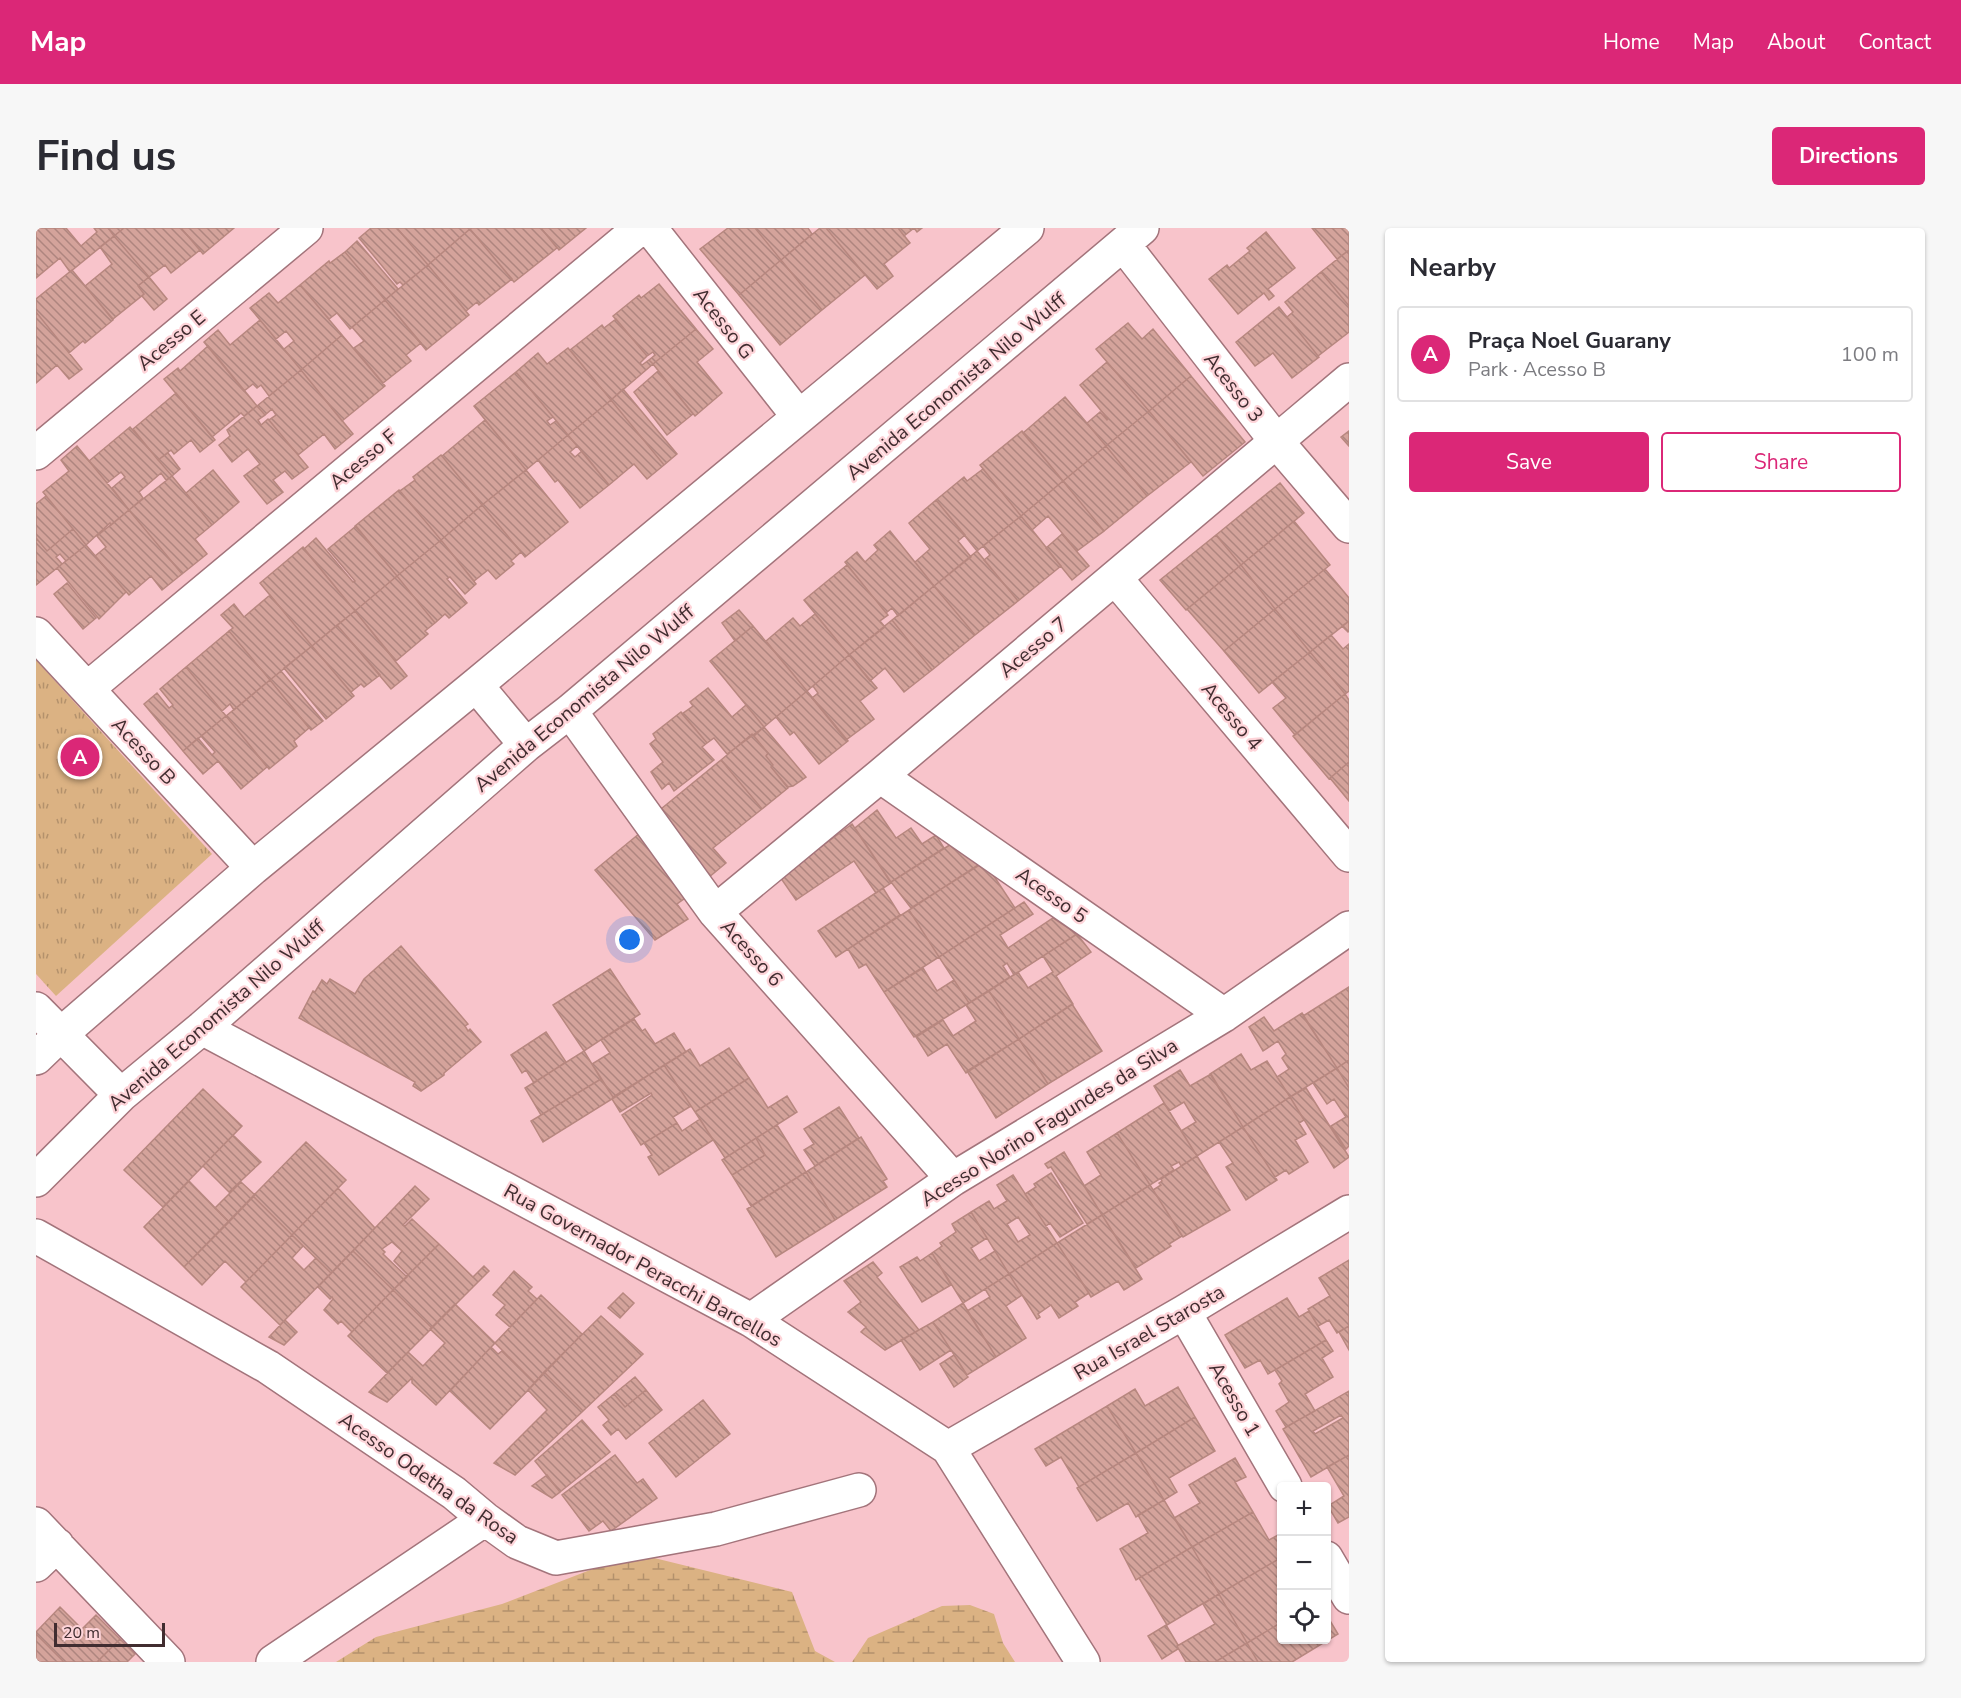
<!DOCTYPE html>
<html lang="en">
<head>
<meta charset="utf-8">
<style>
	body { margin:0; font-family:"Nunito Sans",sans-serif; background:#f7f7f7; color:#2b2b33 }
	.controls { position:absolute; right:18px; bottom:18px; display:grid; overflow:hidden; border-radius:6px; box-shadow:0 2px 4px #0004 }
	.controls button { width:54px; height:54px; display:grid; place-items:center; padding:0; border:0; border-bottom:2px solid #e1e1e2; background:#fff; color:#2b2b33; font:30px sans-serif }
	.scale { position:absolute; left:18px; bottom:15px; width:111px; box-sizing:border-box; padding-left:6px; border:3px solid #412d30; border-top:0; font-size:16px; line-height:21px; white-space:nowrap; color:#412d30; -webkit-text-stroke:4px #fed4d9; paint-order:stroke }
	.you { position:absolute; left:594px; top:712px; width:21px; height:21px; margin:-15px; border:4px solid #fff; border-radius:50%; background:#1a73e8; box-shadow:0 0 0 9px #1a73e833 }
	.badge { display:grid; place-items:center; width:39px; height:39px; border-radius:50%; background:#db2777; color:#fff; font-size:20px; font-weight:700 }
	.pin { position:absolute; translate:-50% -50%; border:3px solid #fff; box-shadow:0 2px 6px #0006 }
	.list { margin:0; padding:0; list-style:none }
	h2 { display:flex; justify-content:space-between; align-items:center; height:78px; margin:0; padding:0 24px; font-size:26px }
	h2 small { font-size:20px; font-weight:400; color:#7c7c81 }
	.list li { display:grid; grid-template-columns:39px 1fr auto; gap:18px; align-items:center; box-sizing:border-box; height:96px; margin:0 12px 12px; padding:0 12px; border:2px solid #e1e1e2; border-radius:6px }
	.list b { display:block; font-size:22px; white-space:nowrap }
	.list p { margin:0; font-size:20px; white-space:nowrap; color:#7c7c81 }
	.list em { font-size:20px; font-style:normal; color:#7c7c81 }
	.actions { display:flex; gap:12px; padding:18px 24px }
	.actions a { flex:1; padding:14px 0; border:2px solid #db2777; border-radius:6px; text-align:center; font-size:21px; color:#db2777 }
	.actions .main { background:#db2777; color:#fff }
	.icon { flex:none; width:33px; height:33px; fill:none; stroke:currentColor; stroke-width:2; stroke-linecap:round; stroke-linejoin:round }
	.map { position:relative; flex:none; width:1313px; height:1434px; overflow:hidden; border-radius:6px }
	header { display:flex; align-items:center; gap:36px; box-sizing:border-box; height:84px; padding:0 30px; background:#db2777; color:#fff }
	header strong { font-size:28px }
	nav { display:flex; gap:33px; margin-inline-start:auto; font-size:21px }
	.intro { display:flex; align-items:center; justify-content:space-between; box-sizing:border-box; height:144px; padding:0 36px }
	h1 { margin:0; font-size:42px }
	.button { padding:15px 27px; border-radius:6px; background:#db2777; color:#fff; font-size:21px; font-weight:700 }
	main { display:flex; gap:36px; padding:0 36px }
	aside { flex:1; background:#fff; border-radius:6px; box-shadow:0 2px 4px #0004 }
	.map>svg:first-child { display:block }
</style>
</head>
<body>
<header>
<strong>Map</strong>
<nav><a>Home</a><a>Map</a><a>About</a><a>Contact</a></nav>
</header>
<div class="intro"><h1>Find us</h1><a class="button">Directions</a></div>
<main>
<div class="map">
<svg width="1313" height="1434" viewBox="0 0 1313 1434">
	<defs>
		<pattern id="wetland-marsh" width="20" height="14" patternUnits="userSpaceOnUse" patternTransform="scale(1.5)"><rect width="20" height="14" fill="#dbb283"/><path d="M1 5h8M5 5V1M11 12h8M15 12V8" fill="none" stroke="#b3916c"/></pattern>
		<pattern id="park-tufts" width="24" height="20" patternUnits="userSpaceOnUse" patternTransform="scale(1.5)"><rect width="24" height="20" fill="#dbb283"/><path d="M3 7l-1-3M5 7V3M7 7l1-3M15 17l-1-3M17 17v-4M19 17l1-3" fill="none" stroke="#b3916c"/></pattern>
		<pattern id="building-back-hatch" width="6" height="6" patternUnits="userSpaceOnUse" patternTransform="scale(1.5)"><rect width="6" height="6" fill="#d4a39b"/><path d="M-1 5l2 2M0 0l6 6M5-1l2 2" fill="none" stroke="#ae857f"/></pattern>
	</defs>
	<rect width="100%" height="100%" fill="#f8c4cb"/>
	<!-- wetland -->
	<path fill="url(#wetland-marsh)" d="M598,1325L756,1364L779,1423L799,1434H300L340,1409L466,1376Z
		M934,1377L958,1386L967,1415L979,1434H816L832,1410L906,1378Z"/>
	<!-- park -->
	<path fill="url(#park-tufts)" d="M0,432L176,626L20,768L0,746Z"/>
	<!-- building -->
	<path fill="url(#building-back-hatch)" stroke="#b7877f" stroke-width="1.5" fill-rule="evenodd" d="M0,0H30L45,18L61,4L58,0H72L78,8L34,44L24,30L0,50Z
		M72,0H88L78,8Z
		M88,0H145L164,22L135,45L129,37L113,49L78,8Z
		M145,0H198L167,26Z
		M335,0H361L392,37L367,57L364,54L361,56L323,10Z
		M361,0H433L434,1L392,37Z
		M436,0H505L521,20L478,54L434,1Z
		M505,0H550L523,22Z
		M692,0H719L745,32L703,67L664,21Z
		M719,0H772L776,6L745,32Z
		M784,0H790L829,47L786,82L745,32Z
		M790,0H862L874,15L848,36L857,48L841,61Z
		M862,0H886L881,4L878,0L868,8Z
		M1276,0H1313V22L1301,31Z
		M434,1L476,51L443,77L441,74L430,83L392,37Z
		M1230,4L1259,40L1232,61L1238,68L1233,72L1228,65L1202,86L1173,51L1191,37L1193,40L1214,23L1211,20Z
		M78,8L113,49L102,58L108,66L77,91L49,58L76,36L64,19Z
		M321,13L362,61L349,72L309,24Z
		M1313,22V78L1285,44Z
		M309,24L349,72L314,101L301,85L293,91L264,57L293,33L294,35Z
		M745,32L786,82L744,117L703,67Z
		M392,37L433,87L390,122L349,72Z
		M36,42L77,92L49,115L47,113L33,125L0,84V71Z
		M1285,44L1313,78V104L1282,128L1251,89L1257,84L1249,74Z
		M113,49L131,71L118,82L106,68L108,66L102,58Z
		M623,56L660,101L617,136L613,132L619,127L617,124L611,128L577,88L603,67L605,70Z
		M264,57L306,107L265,142L248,121L258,113L250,103L240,111L214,80L233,65L242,75Z
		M349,72L385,115L370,127L375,133L347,155L318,120L328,113L316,99Z
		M1243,79L1283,129L1256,150L1237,125L1219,138L1200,114Z
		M0,84L46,141L33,151L21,137L0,155Z
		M580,91L611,128L604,135L606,137L613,132L617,136L575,172L534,122L566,97L568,100Z
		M224,92L265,142L233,168L225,157L221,160L217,156L208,163L168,114L182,102L194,117Z
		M1092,95L1106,111L1117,101L1155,148L1113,183L1060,121Z
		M660,101L677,121L661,134L686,165L659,188L617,136Z
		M306,107L349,158L306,193L265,142Z
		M172,118L221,178L208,188L205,185L176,209L128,151L142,140L144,143Z
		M532,120L575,172L532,207L480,144L502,125L511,136Z
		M1071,134L1113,183L1070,218L1051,195L1064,184L1071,192L1072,191L1044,157Z
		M265,142L317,206L299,221L288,206L262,227L233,192L240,187L236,181L229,187L221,178Z
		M622,143L657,186L631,207L598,164Z
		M480,144L517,189L511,193L514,197L520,193L532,207L490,242L438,178Z
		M1155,148L1209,214L1167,248L1113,183Z
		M587,161L641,226L628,237L575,172Z
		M140,165L179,212L164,224L155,212L138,226L135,222L122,232L97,201Z
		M1029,169L1070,218L1027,253L987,205Z
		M575,172L628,237L611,251L598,236L573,257L532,207Z
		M221,178L229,187L222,192L225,197L232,191L272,239L256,251L249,243L237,252L247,264L231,276L208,248L224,236L212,221L196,234L183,217L194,208L191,202Z
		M1113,183L1155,234L1111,268L1070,218Z
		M449,192L490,242L446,277L406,228Z
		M94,199L136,248L130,252L125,245L103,264L107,270L93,282L76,260L89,249L85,244L71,255L53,233Z
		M986,203L1027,253L985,288L944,237Z
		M1313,203V218L1305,209Z
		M532,207L541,218L534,224L539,229L546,223L573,257L544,280L522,252L519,254L502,232Z
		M41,218L93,282L75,297L74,295L50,317L7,264L33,243L25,232Z
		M1070,218L1111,268L1068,303L1027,253Z
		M132,225L144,241L136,248L122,232Z
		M405,227L446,277L405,312L364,263L379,252L377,249Z
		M947,241L985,288L941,323L900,272L928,249L931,253Z
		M177,242L203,274L176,297L150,265Z
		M490,242L532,294L489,329L446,277Z
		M136,248L176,297L159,311L171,326L146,346L93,282Z
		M1027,253L1068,303L1041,323L1012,288L996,302L985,288Z
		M1244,255L1268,285L1205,337L1180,307Z
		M363,262L405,312L361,348L319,298Z
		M10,268L37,301L11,323L0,310V276Z
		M900,272L929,307L922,313L935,329L898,358L879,334L894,321L873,295Z
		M446,277L485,324L475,333L478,336L460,351L452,342L438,353L405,312Z
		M93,282L146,346L126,362L115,348L93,367L59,328L70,319L61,308Z
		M985,288L1025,338L982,373L948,332L954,327L947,318Z
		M1258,293L1294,337L1239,381L1205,337Z
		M320,298L361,348L319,383L268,321L280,310L317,354L319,353L292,321Z
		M37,301L50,317L30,333L24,326L20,329L26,336L0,357V310L11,323Z
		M854,303L898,358L862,388L856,380L850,385L809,334L821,324L829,334L842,322L838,317Z
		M1026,306L1053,338L1036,352L1010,320Z
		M1180,307L1205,337L1150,382L1124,352Z
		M405,312L440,356L429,366L414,349L411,351L431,375L413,390L409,386L399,395L361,348Z
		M50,317L90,364L63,391L21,340Z
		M267,319L319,383L276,418L224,355Z
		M941,323L982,373L939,407L898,358Z
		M811,337L852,387L844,393L849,399L813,427L768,372Z
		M1205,337L1239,381L1188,423L1151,381Z
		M1289,341L1313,370V393L1274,424L1239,381Z
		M361,348L399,395L389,403L392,406L360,433L319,383Z
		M31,355L60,390L47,401L18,366Z
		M898,358L939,407L896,442L856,392Z
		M234,367L276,418L234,452L193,403L197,400L185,387L198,376L208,389Z
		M1239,381L1274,424L1223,465L1188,423Z
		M703,382L717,398L699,413L686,395Z
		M319,383L371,448L355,461L301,397Z
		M779,386L813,427L771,463L730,413L757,390L764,398Z
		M856,392L896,442L868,464L849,440L834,453L813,427Z
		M1313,393V403L1312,404L1306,398Z
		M301,397L344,447L328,459L325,456L315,464L276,418Z
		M717,398L771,463L728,499L674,433Z
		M193,403L234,452L198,482L194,476L186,483L150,439Z
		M1295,407L1307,421L1313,416V463L1309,466L1274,424Z
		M276,418L318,468L290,491L248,440Z
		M1274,424L1309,466L1259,507L1237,480L1250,470L1236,454Z
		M813,427L841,460L824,473L838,491L810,512L776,470L782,465L777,458Z
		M150,439L190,488L147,523L108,476L121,465L133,480L137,477L124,461Z
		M245,443L287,493L275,502L234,452Z
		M234,452L273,500L258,513L261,518L233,541L190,488Z
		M672,460L696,489L710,477L728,499L691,526L678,510L671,515L646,486L657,478L654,474Z
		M771,463L812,513L783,536L758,504L754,507L740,489Z
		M1309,466L1313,472V534L1293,551L1257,508Z
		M645,484L671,515L666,519L678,532L638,563L633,555L626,561L615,544L627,534L614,516L620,511L617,506Z
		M190,488L231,539L205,561L182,533L167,546L147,523L162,510L176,527L179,524L165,508Z
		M728,499L770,549L757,558L752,559L735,539L737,537L730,528L732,525L718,508Z
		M716,506L732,525L730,528L737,537L735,539L752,560L726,581L685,532Z
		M685,532L726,581L677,620L690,635L672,650L620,585Z
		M1313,534V573L1294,550Z
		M841,582L860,610L875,600L886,616L900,607L908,620L855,654L819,600Z
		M816,596L855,655L840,665L818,633L760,672L744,649Z
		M604,605L652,668L641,676L652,691L619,712L559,642Z
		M920,613L950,633L875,680L855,654Z
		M948,633L979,680L903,729L873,682Z
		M847,660L864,687L800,729L782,703Z
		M988,674L997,686L964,707L972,720L1017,690L1041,706L978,747L971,735L967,738L974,749L933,775L903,729Z
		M873,682L903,729L848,764L830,736L823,740L812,721Z
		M1041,706L1055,724L1020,748L1037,776L983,811L953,763L982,744L992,760L1017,744L1007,728Z
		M365,718L432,796L429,798L432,803L434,801L445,814L408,845V847L385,863L377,858L379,854L263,790L277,763L279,764L286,752L291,756L294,751L319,766L328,751Z
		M887,740L901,763L918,752L933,775L878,809L848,764Z
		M574,741L604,786L548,823L517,777Z
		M1313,759V832L1301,840L1267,788Z
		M953,763L983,811L930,845L911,816L892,828L880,809L907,792L917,808L940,793L930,777Z
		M1036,776L1066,823L1012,856L983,811Z
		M1266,785L1301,840L1254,869L1241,849L1253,841L1246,830L1250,826L1242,813L1227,823L1213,799L1228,789L1238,803Z
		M598,791L606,803L609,801L619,816L638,805L650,824L577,869L556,836L574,825L565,812Z
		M510,804L530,834L498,855L490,842L486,845L475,827Z
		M983,811L1012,856L960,890L931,843Z
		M693,820L713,850L659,884L628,837L654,821L664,838Z
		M548,823L565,851L505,887L489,860Z
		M1205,826L1215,842L1231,833L1254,869L1207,899L1174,846Z
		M1313,832V860L1301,840Z
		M628,837L655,878L637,889L641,895L605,917L586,887L616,867L615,865L584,884L576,871Z
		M1301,840L1313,860V918L1310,921L1295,898L1310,889L1298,871L1291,876L1277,855Z
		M1144,842L1154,858L1175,846L1207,899L1161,928L1145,903L1160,894L1148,874L1133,883L1118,858Z
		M713,850L732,880L751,868L761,884L689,930L659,884Z
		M565,851L577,869L576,871L507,914L495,893Z
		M1270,860L1313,929L1298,940L1254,869Z
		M167,861L206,898L127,979L88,942Z
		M1254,869L1268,892L1263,895L1270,906L1259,912L1272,934L1253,946L1250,942L1239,949L1207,899Z
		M1128,875L1161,928L1145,938L1143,934L1135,938L1138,942L1114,957L1081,905Z
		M803,879L823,910L779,938L768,922L778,916L768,901Z
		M664,891L677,912L623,947L612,929L616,927L608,915L641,895L646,903Z
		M741,897L770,944L715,978L696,947L729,927L720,910Z
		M1207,899L1241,952L1210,972L1190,939L1197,935L1183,914Z
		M1081,905L1114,957L1066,987L1048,958L1065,947L1051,924Z
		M197,907L225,934L193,964L167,938Z
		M825,909L851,951L847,953L851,959L799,992L770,944Z
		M720,910L729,927L696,947L686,932Z
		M270,914L310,952L256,1007L217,968Z
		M1028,924L1066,987L1051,996L1015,939L1012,940L1009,936Z
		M1161,928L1194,982L1147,1009L1117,962L1125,957L1123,955L1126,953L1125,951Z
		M770,944L799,992L740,1029L711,981Z
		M1015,945L1047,995L1024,1009L1014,995L1010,998L989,966L1000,959L998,956Z
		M977,947L1021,1015L973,1046L935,984L953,973L958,981L971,973L961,957ZM982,989L994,1007L982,1014L971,996Z
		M153,953L193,994L148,1039L108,999Z
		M205,954L219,967L193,994L179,980Z
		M1114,957L1146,1008L1133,1016L1135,1018L1100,1040L1066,987Z
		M379,958L393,971L367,997L369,998L376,991L403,1016L372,1047L358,1033L366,1023L356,1014L346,1021L349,1024L347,1026L371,1049L357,1062L317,1023Z
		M302,960L339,1000L295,1045L256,1007Z
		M217,968L256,1007L210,1054L189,1033L166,1057L148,1039Z
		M935,984L951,1010L935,1020L943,1033L959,1023L973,1046L927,1075L896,1025L906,1018L904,1015L920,1004L916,996Z
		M1066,987L1106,1051L1088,1062L1082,1053L1055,1069L1021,1015Z
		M256,1007L267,1018L256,1030L268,1042L280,1030L295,1045L244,1097L205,1059Z
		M1021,1015L1053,1065L1039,1074L1042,1078L1023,1090L1015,1077L1002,1086L1004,1089L1001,1091L973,1046Z
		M403,1016L437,1049L448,1038L453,1043L396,1100L357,1062Z
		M317,1023L357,1062L316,1104L305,1093L302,1096L288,1082L297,1071L296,1069L294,1071L282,1059Z
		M896,1025L915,1057L886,1074L864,1039L881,1029L884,1033Z
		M1313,1032V1098L1301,1105L1293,1092L1282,1098L1272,1081L1294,1068L1283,1050Z
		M837,1034L846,1045L841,1049L883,1102L849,1122L825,1104L830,1099L812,1084L825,1074L808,1053Z
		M478,1043L496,1059L492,1063L501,1071L474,1099L460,1087L469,1077L457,1067Z
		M973,1046L986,1067L970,1078L990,1110L960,1129L931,1083L954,1069L949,1061Z
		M357,1062L396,1100L351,1145L312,1108Z
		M587,1065L598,1075L584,1090L572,1080Z
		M505,1067L546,1106L499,1155L459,1115Z
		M1251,1070L1263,1089L1273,1083L1290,1112L1232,1146L1224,1132L1209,1140L1189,1107Z
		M927,1075L960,1129L931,1147L897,1094Z
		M419,1076L459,1115L400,1177L376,1155V1150L351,1174L333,1164L372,1124L387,1138L409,1115L394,1101Z
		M565,1088L607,1126L547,1183L508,1144Z
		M249,1092L261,1104L248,1117L233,1109Z
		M897,1094L915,1122L884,1142L865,1112Z
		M1313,1098V1122L1303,1104Z
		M1290,1112L1297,1123L1286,1130L1297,1149L1269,1166L1279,1183L1250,1199L1240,1183L1253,1174L1243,1156L1246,1153L1239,1142Z
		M455,1119L462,1126L466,1123L499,1155L454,1201L414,1163Z
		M918,1127L932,1149L918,1159L904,1136Z
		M508,1144L547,1183L479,1247L458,1235L511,1182L492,1162Z
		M599,1149L610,1162L589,1179L578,1166Z
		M1142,1159L1159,1189L1100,1225L1071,1178L1099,1161L1109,1178Z
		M610,1162L626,1182L590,1211L582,1201L575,1207L567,1197L573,1192L562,1179L578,1166L589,1179Z
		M1313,1163V1227L1275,1249L1247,1201ZM1305,1187L1307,1190L1279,1206L1277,1203Z
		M667,1172L694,1206L640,1249L613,1215Z
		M1071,1178L1100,1225L1043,1259L1025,1229L1010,1238L999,1221Z
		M1159,1189L1179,1223L1133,1250L1141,1264L1128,1272L1100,1225Z
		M546,1192L574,1224L524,1264L499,1233Z
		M1100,1225L1128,1272L1100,1289L1092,1275L1061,1293L1041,1260Z
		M579,1227L601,1255L607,1251L621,1270L575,1303L567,1293L553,1303L526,1267Z
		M1313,1227V1289L1302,1295L1292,1278L1308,1268L1291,1239Z
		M1199,1230L1210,1249L1199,1254L1217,1284L1156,1319L1138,1290L1164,1275L1153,1257Z
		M511,1247L524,1264L516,1270L496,1258Z
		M1128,1272L1156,1319L1100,1352L1084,1321L1112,1305L1102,1287Z
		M1217,1284L1233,1312L1244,1306L1246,1309V1329L1183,1366L1156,1319Z
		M1156,1319L1183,1366L1131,1397L1103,1350Z
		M1246,1329V1394L1211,1415L1183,1366Z
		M1183,1366L1211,1415L1179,1434H1150L1141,1418L1179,1396L1167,1376Z
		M24,1379L46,1401L60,1387L84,1411L61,1434H28L0,1406V1404Z
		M1290,1386L1302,1406L1256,1434H1222L1211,1415L1246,1394V1412H1290Z
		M1130,1397L1142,1417L1141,1418L1142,1421L1126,1431L1112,1408Z
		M0,1406L28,1434H0Z
		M84,1411L99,1426L91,1434H61Z
		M1211,1415L1222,1434H1179Z"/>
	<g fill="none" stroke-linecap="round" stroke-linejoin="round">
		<!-- minor casing -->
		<g stroke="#a3747b" stroke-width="36">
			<path id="minor" d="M614,0L763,189
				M1087,16L1241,214L1313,298
				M0,225L270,0
				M1079,350L1313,627
				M0,406L217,640
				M440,457L490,517
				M51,461L604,0
				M534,483L679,684L917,951
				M844,548L1188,787
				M679,684L844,548L1313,152
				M0,781L85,867
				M166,800L715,1092L912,1220L1047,1434
				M0,830L24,807L217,640L440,457L991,0
				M0,952L85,867L166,800L490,517L534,483L1106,0
				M0,1008L232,1139L418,1265L449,1291L481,1314L520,1330L680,1301L823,1262
				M1148,1084L1249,1258
				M715,1092L917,951L1188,787L1313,700
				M912,1220L1148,1084L1313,984
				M0,1296L132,1434
				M1290,1330L1313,1369
				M0,1337L21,1317
				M237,1434L449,1291"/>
		</g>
		<!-- minor -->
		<use href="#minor" stroke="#fff" stroke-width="33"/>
	</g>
	<g text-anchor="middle" stroke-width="4.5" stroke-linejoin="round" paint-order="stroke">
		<!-- street labels -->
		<g font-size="20" fill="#412d30" stroke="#fed4d9">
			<text transform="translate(688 95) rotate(52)" y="7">Acesso G</text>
			<text transform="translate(135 112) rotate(-40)" y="7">Acesso E</text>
			<text transform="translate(920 158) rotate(-40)" y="7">Avenida Economista Nilo Wulff</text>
			<text transform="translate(1198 159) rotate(52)" y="7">Acesso 3</text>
			<text transform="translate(327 231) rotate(-40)" y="7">Acesso F</text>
			<text transform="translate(997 419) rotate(-40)" y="7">Acesso 7</text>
			<text transform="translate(548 470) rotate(-40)" y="7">Avenida Economista Nilo Wulff</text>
			<text transform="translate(1196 488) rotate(50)" y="7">Acesso 4</text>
			<text transform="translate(108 523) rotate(47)" y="7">Acesso B</text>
			<text transform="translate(1016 667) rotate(35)" y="7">Acesso 5</text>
			<text transform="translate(716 725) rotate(48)" y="7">Acesso 6</text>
			<text transform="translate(180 787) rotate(-41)" y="7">Avenida Economista Nilo Wulff</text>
			<text transform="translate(1013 894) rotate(-32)" y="7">Acesso Norino Fagundes da Silva</text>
			<text transform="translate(607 1037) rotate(29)" y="7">Rua Governador Peracchi Barcellos</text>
			<text transform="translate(1113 1104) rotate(-30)" y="7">Rua Israel Starosta</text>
			<text transform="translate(1199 1171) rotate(60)" y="7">Acesso 1</text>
			<text transform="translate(393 1250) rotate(35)" y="7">Acesso Odetha da Rosa</text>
		</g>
	</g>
</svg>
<div class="controls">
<button>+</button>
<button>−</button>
<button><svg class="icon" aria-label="locate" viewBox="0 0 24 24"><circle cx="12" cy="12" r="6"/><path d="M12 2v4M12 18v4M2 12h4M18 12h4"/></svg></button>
</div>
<div class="scale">20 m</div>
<div class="you"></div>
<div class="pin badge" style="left:44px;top:529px">A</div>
</div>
<aside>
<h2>Nearby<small></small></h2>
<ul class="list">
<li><span class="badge">A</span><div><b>Praça Noel Guarany</b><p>Park · Acesso B</p></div><em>100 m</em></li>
</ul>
<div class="actions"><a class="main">Save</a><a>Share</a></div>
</aside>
</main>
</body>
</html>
